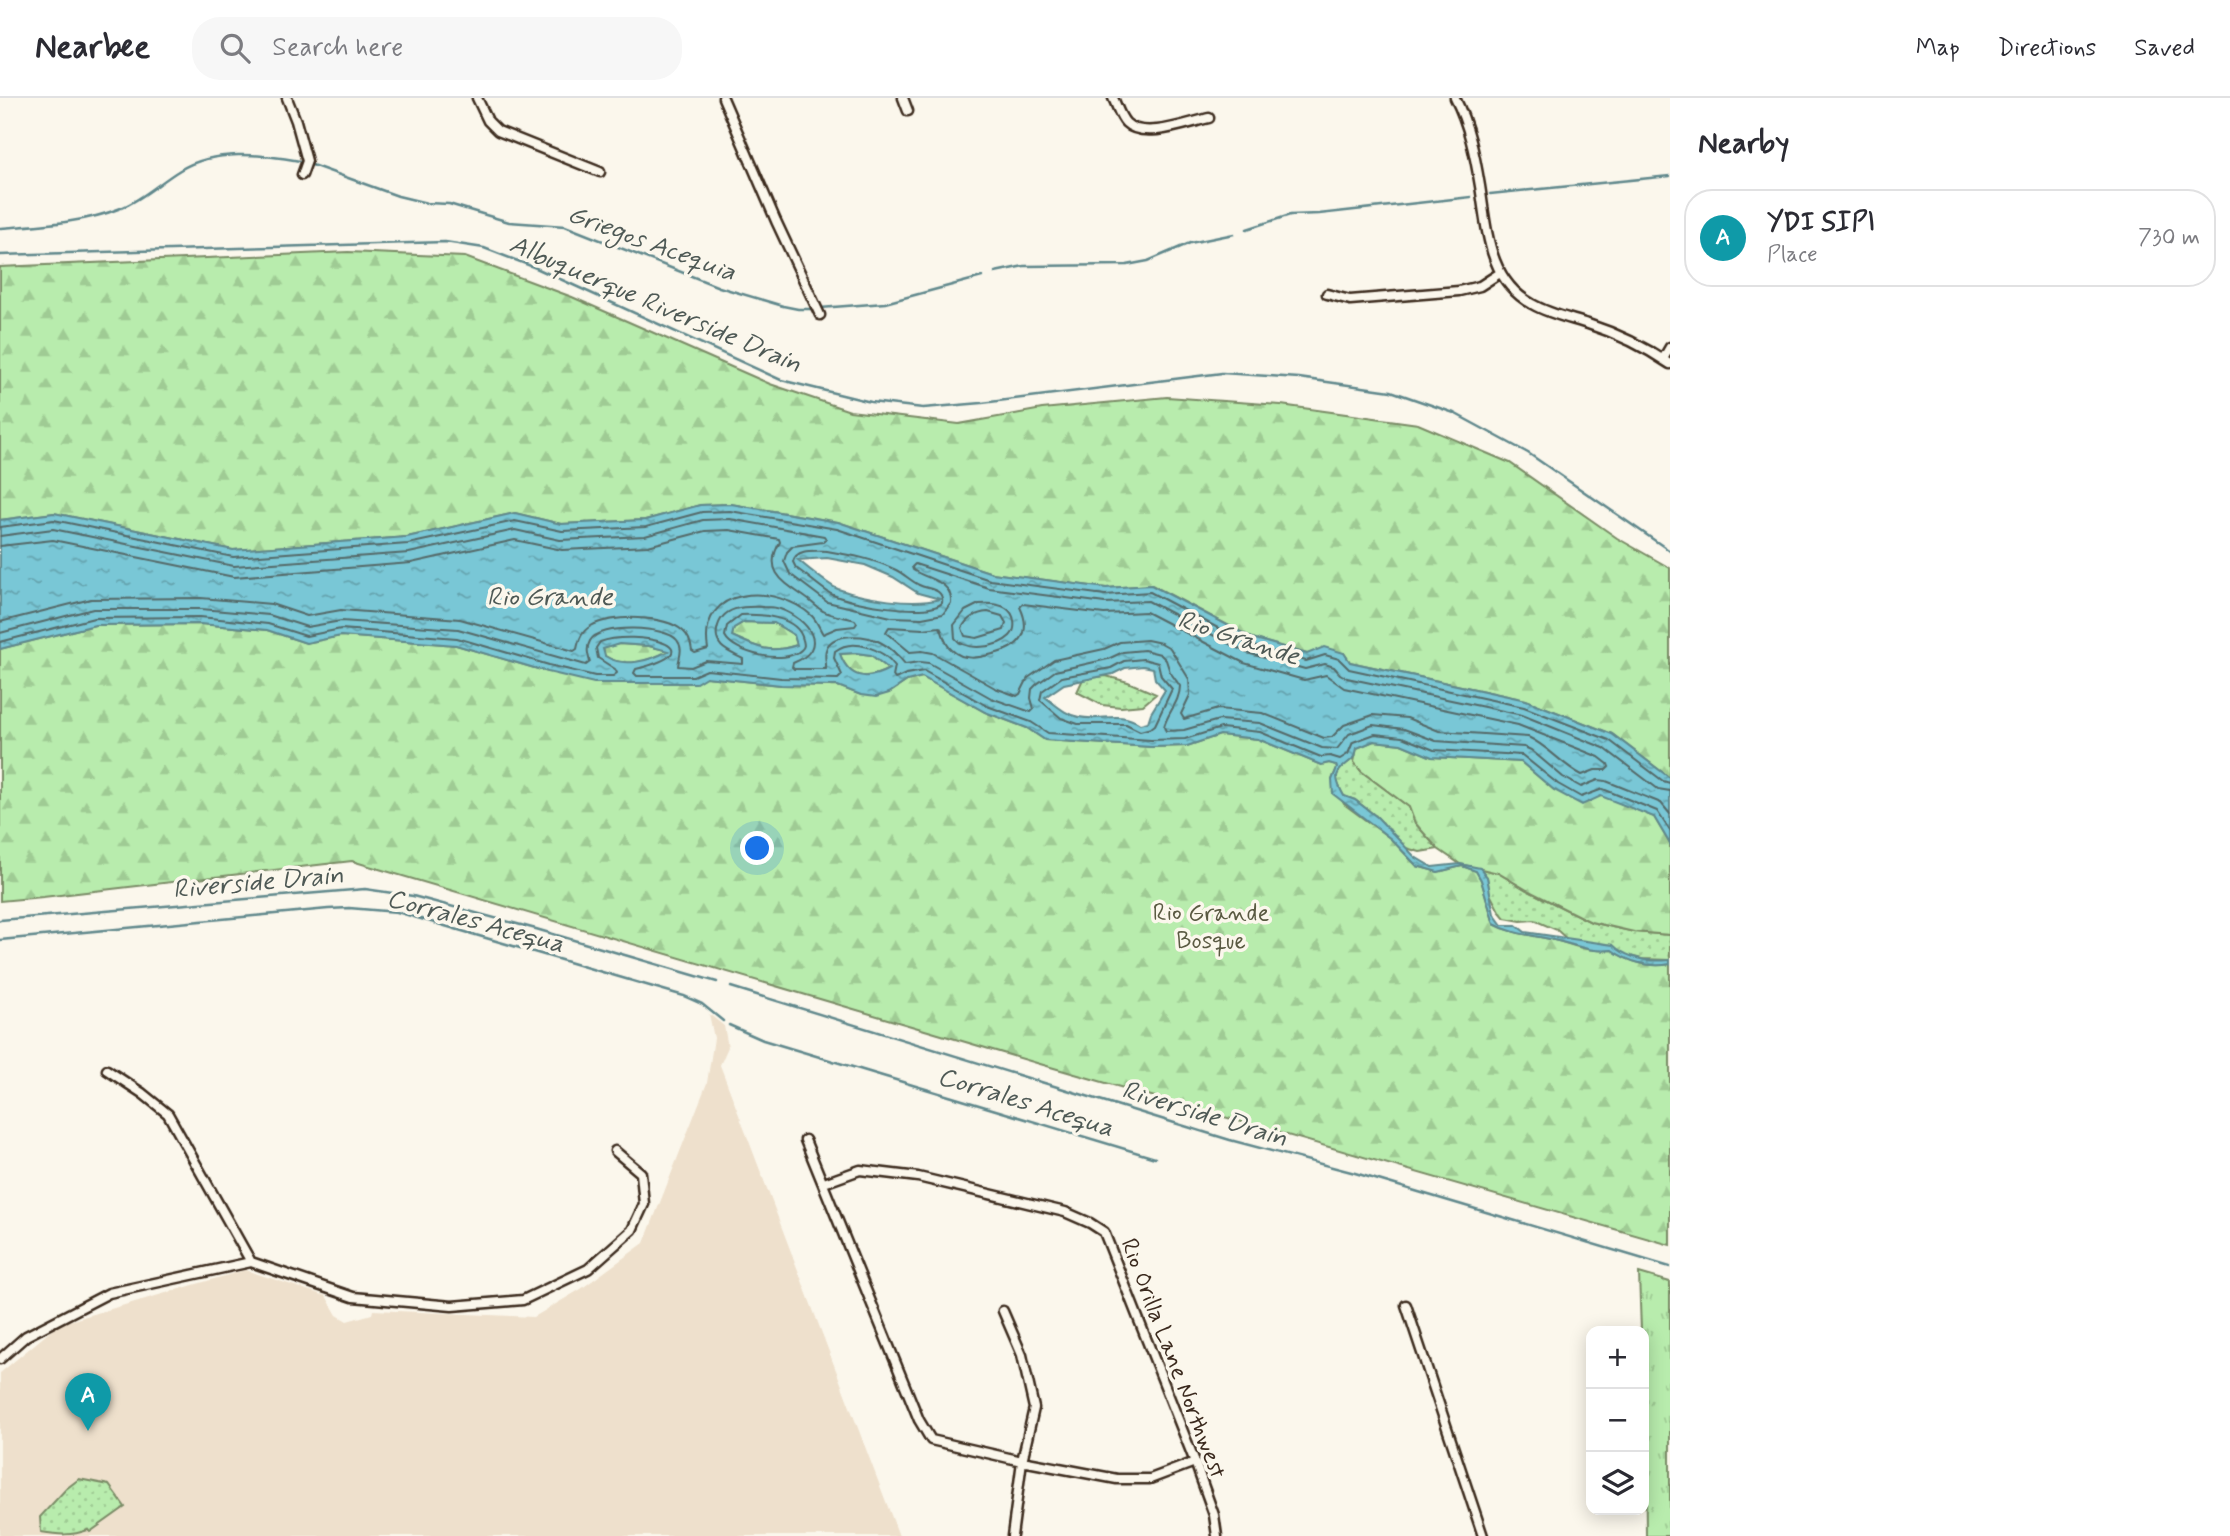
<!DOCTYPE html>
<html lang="en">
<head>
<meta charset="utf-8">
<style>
	body { margin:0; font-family:Mynerve,sans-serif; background:#f7f7f7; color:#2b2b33 }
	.controls { position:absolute; right:21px; bottom:21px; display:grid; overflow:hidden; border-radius:14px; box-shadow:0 4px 18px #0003 }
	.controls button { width:63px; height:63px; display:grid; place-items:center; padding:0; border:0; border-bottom:2px solid #e1e1e2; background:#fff; color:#2b2b33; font:35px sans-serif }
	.you { position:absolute; left:758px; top:751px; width:24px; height:24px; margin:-18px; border:5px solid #fff; border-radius:50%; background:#1a73e8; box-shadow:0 0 0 10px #1a73e833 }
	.badge { display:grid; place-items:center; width:46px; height:46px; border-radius:50%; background:#d1495b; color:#fff; font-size:23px; font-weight:700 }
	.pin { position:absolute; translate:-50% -58px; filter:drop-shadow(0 2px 4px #0008) }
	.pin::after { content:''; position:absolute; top:37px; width:24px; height:21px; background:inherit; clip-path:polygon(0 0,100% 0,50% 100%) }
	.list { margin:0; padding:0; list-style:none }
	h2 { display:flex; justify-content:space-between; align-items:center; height:91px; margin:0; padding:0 28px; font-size:30px }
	h2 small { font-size:23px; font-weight:400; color:#7c7c81 }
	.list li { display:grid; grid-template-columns:46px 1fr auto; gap:21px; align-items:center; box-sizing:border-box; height:98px; margin:0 14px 14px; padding:0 14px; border:2px solid #e1e1e2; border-radius:28px }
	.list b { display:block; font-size:26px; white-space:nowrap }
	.list p { margin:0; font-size:23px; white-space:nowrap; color:#7c7c81 }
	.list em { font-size:23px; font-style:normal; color:#7c7c81 }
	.icon { flex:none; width:38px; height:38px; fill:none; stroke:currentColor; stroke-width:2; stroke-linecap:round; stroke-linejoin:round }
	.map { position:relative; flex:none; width:1670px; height:1438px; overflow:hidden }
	header { display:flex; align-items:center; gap:42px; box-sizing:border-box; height:98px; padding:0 35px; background:#fff; border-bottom:2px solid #e1e1e2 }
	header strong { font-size:33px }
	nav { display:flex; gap:38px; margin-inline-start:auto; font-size:24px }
	.search { width:490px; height:63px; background:#f7f7f7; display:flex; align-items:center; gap:18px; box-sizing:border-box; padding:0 24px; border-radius:28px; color:#7c7c81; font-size:26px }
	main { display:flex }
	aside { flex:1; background:#fff }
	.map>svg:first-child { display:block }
</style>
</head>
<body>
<header>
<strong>Nearbee</strong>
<div class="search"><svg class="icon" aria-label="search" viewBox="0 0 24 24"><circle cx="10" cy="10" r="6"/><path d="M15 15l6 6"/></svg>Search here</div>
<nav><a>Map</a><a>Directions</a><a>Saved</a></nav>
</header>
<main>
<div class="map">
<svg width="1670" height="1438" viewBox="0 0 1670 1438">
	<defs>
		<pattern id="grass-dots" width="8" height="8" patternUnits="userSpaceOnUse" patternTransform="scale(1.75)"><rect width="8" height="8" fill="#b8ecad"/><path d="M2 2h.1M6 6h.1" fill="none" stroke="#9fcb94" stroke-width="1.8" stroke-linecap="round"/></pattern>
		<pattern id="forest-firs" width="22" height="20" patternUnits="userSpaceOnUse" patternTransform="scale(1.75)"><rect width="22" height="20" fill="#b8ecad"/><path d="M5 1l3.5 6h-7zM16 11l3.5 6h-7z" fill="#9fcb94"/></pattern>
		<pattern id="park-tufts" width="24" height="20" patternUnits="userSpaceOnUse" patternTransform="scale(1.75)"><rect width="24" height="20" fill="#b8ecad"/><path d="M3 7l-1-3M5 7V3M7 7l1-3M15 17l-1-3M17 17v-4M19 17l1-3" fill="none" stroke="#9fcb94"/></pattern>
		<pattern id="water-ripples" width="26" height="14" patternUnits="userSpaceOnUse" patternTransform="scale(1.75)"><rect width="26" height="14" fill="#79c7d6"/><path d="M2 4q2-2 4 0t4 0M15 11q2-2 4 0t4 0" fill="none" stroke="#64a2ad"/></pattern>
	</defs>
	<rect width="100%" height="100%" fill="#fbf7ec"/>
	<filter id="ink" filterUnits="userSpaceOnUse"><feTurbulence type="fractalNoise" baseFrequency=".0143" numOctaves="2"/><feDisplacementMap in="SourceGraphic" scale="14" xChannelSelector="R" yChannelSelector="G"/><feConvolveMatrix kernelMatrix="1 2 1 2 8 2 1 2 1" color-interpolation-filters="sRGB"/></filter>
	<g filter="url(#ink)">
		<!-- built -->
		<path fill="#eee0cc" d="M709,916L724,928L728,949L720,967L899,1438H0V1275L59,1226L245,1172L326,1198L337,1217L347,1223L372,1216L373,1212L534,1219L581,1191L644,1145L707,985L714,940Z"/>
		<!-- grass -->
		<path fill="url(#grass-dots)" stroke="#7a8b66" stroke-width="2" d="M1106,578L1128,584L1156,596L1143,607L1121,609L1102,607L1077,594L1083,581Z
			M1355,659L1354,664L1361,673L1409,709L1415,725L1438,751L1420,754L1406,750L1377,719L1355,702L1344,698C1331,675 1336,674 1355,659Z
			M1480,770L1498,775L1527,792L1591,824L1634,834L1670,837V862L1642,861L1622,856L1613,847L1568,842L1557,832L1534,822L1521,823L1505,820L1499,813L1490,796L1487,779Z
			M79,1381L109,1387L125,1409L90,1434L88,1432C71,1438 59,1437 41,1434L40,1419L66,1391Z"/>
		<!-- forest -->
		<path fill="url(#forest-firs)" stroke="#7a8b66" stroke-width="2" d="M348,154L465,159L572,199L770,286L850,313L959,326L1042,311L1167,299L1281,307L1418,326L1510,365L1617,440L1670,470V680L1612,636L1526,602L1350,564L1344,555L1307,556L1252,540L1152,487L1106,490L992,475L838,424L731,406L700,407L645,422L561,426L515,415L407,439L233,452L54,415L0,422V169Z
			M744,524L774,525L794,537L797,547C769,556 758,550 732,538L734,530Z
			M200,526L267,532L306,545L341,538L456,547L548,574L706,579L781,587L838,588L861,597L889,595L907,583L922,579L985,614L1027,630L1045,642L1151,649L1187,648L1220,637L1258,641L1321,667L1329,665L1336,667L1337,670L1332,682L1344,706L1391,741L1417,768L1438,774L1462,768L1476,773L1481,782L1494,826C1514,837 1536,837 1558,843C1579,849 1589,854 1612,852C1628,864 1650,870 1670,866V1147L1040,966L352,763L43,799L0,803V551L95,527Z
			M619,546L649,548L669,553C649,563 625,571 605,558L603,550Z
			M856,555L871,557L889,571C866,583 850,581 840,556Z
			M1374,643L1401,646L1432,659L1521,664L1554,692L1601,697L1654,719L1670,746V837L1634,834L1591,824L1527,792L1498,775L1460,766L1438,751L1415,725L1409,709L1361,673L1354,664L1357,650Z"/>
		<!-- park -->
		<path fill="url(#park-tufts)" stroke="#7a8b66" stroke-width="2" d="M1639,1175L1670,1184V1438H1646L1644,1233H1641Z"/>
		<!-- water -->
		<path fill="url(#water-ripples)" stroke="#60888c" stroke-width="2" fill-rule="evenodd" d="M731,406L838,424L992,475L1106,490L1151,487L1252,540L1307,556L1324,549L1344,555L1350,564L1526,602L1612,636L1670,680V746L1654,719L1601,698L1582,707L1554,692L1521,664L1432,659L1401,646L1374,643L1357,650L1355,659C1337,674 1331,675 1344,698L1355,702L1377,719L1415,759L1432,769L1460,766L1480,770L1487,779L1494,816L1502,827H1516L1525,834L1613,847C1628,861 1650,864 1670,862V866C1650,870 1628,864 1612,852C1589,854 1579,848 1558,843C1536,837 1514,837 1494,826L1481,782L1476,773L1462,768L1438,774L1417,768L1391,741L1333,696L1332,682L1337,670L1336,667L1329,665L1321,667L1258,641L1220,637L1187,648L1151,649L1045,642L1027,630L985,614L922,579L907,583L889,595L876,599L861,597L838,588L781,587L706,579L696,585H594L548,574L456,547L341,538L306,545L267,532L200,526L95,527L0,551V422L54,415L233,452L407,439L515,415L561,426L645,422L700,407ZM827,460L865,467L893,479L918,495L940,501C912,508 865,501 838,491C828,487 807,469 798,462ZM744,524L774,525L794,537L797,547C770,556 758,550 732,538L734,530ZM619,546L649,548L668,553C649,563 624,570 605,558L603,551ZM856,555L871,557L889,571C867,583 849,581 840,556ZM1143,568L1153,570L1155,581L1165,592L1151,615L1148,624L1140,626C1118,612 1102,624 1079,619C1066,617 1056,607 1045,599L1064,586L1113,576L1125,570Z"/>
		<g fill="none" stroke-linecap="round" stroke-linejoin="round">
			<!-- shore -->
			<path stroke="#546968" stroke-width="2" d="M0,429L54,422L233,459L408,446L515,423L562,433L646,429L702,414L730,413L837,431L990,482L1105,497L1150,494L1250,547L1306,563L1325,557L1339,561L1349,571L1524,609L1609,642L1663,683L1670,685
				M0,438L53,431L234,468L409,455L515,432L560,442L645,438L703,422L730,421L824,438L826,441L823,444L793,448L787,454L784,463L790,476L827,504L891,519L922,520L943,516L951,505C953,483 928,482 913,472L912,469L915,466L989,490L1105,505L1148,503L1247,555L1305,571L1325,566L1334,569L1340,576L1347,580L1522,617L1604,650L1658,691L1670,693
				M0,448L53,442L234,479L411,465L515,442L562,452L648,448L705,433L729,432L779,441L780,444C762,474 785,485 806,500C812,504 817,510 823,513C832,518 845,519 855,522L857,525L855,528L837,530L823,536C819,530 817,523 812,518C777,485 697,486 708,551L695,555L692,553C691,545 689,538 683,533C666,517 610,516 591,528C582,533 579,541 577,551L574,553L460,521L341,512L307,518L271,506L201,500L91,501L0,524
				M827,453C851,457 874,461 896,472C904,476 911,483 919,487C929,492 944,490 942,505C928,519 848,505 831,496C819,489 808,478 796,470L793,464C796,450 815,453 827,453Z
				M979,506C992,505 1012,506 1014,523C1015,529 1014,534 1010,538C998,550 965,554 955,540L954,527L965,513Z
				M1023,506L1104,516L1146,514L1244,565L1304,582L1326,577L1344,590L1518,627L1599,659L1608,666L1609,669L1606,672H1595L1582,677C1562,667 1548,648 1528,639L1439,633L1407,620L1373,617L1344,627L1332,639L1324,640L1262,615L1218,611L1184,621L1181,616L1190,597L1189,581L1170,550L1161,545L1147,542L1120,544L1104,551L1054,562L1028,580L1020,596L1017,598L995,590L933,555L922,553L910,554L886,534L889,529L923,531L940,529C944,536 944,546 952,552C963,563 979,560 993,556C1019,550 1033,536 1020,509Z
				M988,514L1002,518L1006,525L1004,532L977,540L965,538L962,530C967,520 976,515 988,514Z
				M741,517C760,516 798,518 803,542C804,546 805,549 801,552C786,567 734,556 725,538L727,528Z
				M0,535L93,511H201L269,517L307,529L341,523L458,531L586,567L590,564C588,557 586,550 590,543C600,525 666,528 677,542C684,551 679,559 678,568L691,569L706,563L743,566V561C730,554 714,550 717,532C721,508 745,508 764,509C770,509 775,509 780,511C808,521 831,550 793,565L792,569L794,571H826C827,564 823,557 827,549C835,534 867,537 880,544C890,549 898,557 905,566L920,564L929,565L991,600L1031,614L1034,611L1031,600L1032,591L1037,586L1055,573L1108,561L1123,554L1144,552L1160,556L1166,562L1170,574L1180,588C1180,604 1167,615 1164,629L1166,633L1184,632L1219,622L1260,625L1322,650L1337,651L1349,636L1373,627L1404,631L1436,643L1524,649L1531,652L1563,679L1581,689L1598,682L1606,683L1661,705L1670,716
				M0,544L94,520L200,519L268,526L306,538L341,531L457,540L549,567L595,578H613L617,575L615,571L598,560L596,550L600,544C635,531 721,550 636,571L634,575L637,578H693L707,572L781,580L838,581L842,577L834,560L835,553C853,539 883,551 895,568L893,578L895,581L906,576L924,573L987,608L1031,624L1048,635L1151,642L1185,641L1221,630L1260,634L1321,659L1330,658L1340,661L1348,656L1353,644L1375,636L1402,639L1434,652L1522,657L1558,686L1581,699L1603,691L1657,713L1670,733
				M1143,561L1158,565L1161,578L1172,591L1155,627L1151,630L1140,633L1126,626H1078L1061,620L1040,602L1042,593L1062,579L1111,570L1124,563Z"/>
			<!-- stream -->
			<path stroke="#60888c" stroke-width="2.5" d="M312,67L398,98L427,105L449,106L509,124L565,128L719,189L783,208L798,211H814
				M1490,96L1670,78
				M0,130C40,127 84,125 121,110C143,101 160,84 180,72C214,51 261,56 300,63
				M1247,131L1290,117L1319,116L1471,99
				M0,157L445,144L484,150L536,170L781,282L871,304L923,310L982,305L1222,275L1299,280L1391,293L1454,315L1528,355L1670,453
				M995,174L1024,168L1127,167L1148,163L1190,145L1234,136
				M820,210L885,205L982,179
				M0,822L365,791L413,798L536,831L717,884
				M0,842L328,811L349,810L397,814L684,898L702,906L723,923
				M731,889L1230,1042L1355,1075L1670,1169
				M729,927L763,942L1155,1060"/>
			<!-- minor casing -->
			<g stroke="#3b2a1e" stroke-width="13">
				<path id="minor" d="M287,0L296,23L307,63L302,77
					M477,0L488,23L498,33L600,74
					M723,0L776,123L820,217
					M903,0L908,13
					M1113,0C1117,8 1120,19 1126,25C1143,42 1187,25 1209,20
					M1455,0C1469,27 1475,58 1480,88C1487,131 1488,182 1532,206C1549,216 1569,220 1588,226C1616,235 1645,249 1670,266
					M1327,196L1350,202L1459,193L1480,188L1500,175
					M1663,261L1670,249
					M107,972L142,995L168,1016L251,1164
					M805,1042L919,1322L931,1342L1022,1363L1117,1381H1150L1195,1364
					M824,1085L860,1072L918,1079L1065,1114L1090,1125L1104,1134L1195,1364L1214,1417L1217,1438
					M1406,1207L1483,1438
					M1003,1213L1022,1257L1034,1310L1022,1363L1012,1438
					M0,1261L26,1238L109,1195L251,1164L353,1199L452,1208L523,1202L588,1171L632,1132L644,1106L641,1075L615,1053"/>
			</g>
			<!-- minor -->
			<use href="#minor" stroke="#fbf7ec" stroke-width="8"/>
		</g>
	</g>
	<g text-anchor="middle" stroke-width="7" stroke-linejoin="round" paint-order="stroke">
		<!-- park labels -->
		<g font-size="24" fill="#5a5a42" stroke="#fbf7ec">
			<text x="1211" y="822">Rio Grande<tspan x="1211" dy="28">Bosque</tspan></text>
		</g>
		<!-- street labels -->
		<g font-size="24" fill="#3b2a1e" stroke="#fbf7ec">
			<text transform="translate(1174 1260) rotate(69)" y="8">Rio Orilla Lane Northwest</text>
		</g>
		<!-- water labels -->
		<g font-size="26" font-style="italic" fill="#4e5955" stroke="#fbf7ec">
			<text transform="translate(652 144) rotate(20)" y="9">Griegos Acequia</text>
			<text transform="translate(656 205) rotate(23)" y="9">Albuquerque Riverside Drain</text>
			<text x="550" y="507">Rio Grande</text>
			<text transform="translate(1239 539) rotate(18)" y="9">Rio Grande</text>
			<text transform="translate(258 783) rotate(-5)" y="9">Riverside Drain</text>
			<text transform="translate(476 822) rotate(15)" y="9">Corrales Acequa</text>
			<text transform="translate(1026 1003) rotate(17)" y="9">Corrales Acequa</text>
			<text transform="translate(1205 1015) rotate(17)" y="9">Riverside Drain</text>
		</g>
	</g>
</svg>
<div class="controls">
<button>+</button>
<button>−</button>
<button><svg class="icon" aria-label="layers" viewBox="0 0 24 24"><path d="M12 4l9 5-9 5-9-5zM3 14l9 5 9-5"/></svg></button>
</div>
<div class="you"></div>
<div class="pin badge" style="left:88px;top:1333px;background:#0f9aa8">A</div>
</div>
<aside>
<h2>Nearby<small></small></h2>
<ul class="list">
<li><span class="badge" style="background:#0f9aa8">A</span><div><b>YDI SIPI</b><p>Place</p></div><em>730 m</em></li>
</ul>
</aside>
</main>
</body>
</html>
